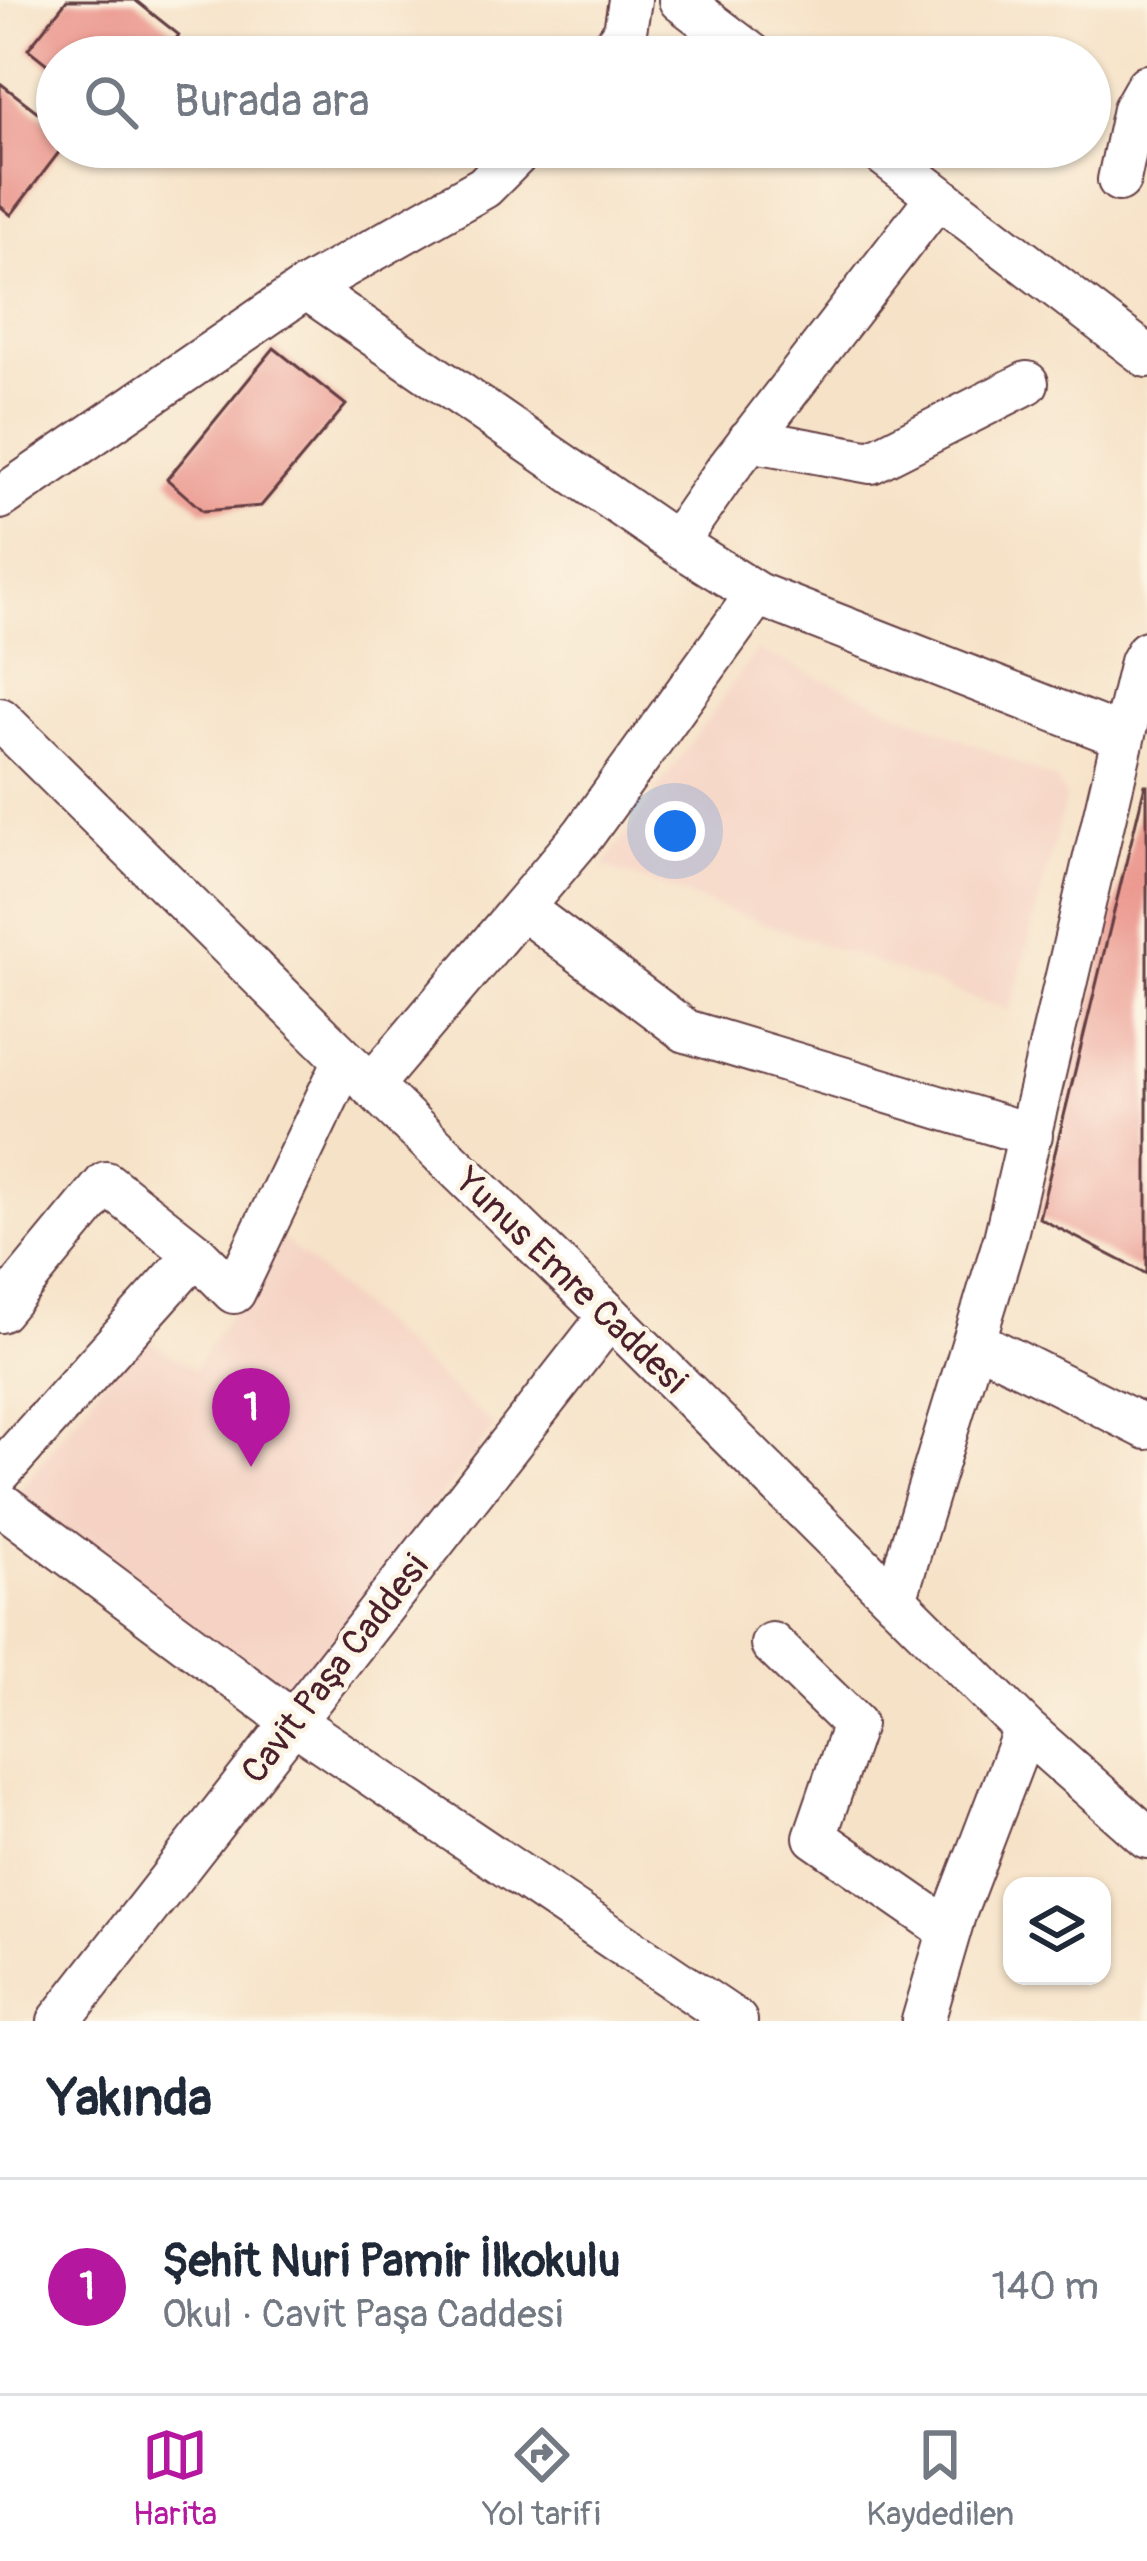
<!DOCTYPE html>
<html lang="tr">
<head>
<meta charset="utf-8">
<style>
	body { margin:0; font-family:Pangolin,sans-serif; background:#f6f6f7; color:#1f2937 }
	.controls { position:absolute; right:36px; bottom:36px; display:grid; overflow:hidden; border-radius:24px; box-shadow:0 3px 9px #0004 }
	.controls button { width:108px; height:108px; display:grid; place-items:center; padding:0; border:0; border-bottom:3px solid #e0e1e3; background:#fff; color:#1f2937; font:60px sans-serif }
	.you { position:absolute; left:675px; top:831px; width:42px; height:42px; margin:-30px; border:9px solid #fff; border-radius:50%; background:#1a73e8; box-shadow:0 0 0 18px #1a73e833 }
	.badge { display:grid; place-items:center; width:78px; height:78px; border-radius:50%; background:#b5179e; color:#fff; font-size:39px; font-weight:700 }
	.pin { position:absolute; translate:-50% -99px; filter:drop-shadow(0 3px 6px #0008) }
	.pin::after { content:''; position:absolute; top:63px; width:42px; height:36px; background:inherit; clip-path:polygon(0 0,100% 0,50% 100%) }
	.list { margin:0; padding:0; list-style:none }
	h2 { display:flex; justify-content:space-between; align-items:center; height:156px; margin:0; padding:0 48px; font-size:51px }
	h2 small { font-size:39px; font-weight:400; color:#747a83 }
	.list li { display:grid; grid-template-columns:78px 1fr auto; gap:36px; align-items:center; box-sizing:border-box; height:216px; padding:0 48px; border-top:3px solid #e0e1e3 }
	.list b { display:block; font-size:45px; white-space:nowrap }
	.list p { margin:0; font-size:39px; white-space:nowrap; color:#747a83 }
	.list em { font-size:39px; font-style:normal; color:#747a83 }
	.icon { flex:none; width:66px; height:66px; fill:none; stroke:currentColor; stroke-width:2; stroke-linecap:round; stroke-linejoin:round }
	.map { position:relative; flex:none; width:1147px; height:2021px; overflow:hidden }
	.search { position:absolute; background:#fff; box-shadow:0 3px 9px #0004; left:36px; right:36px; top:36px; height:132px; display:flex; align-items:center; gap:30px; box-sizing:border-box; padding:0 42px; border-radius:66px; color:#747a83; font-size:45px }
	.sheet { height:372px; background:#fff }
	nav { display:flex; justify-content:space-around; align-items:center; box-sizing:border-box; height:168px; border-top:3px solid #e0e1e3; background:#fff; font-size:33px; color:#747a83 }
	nav a { display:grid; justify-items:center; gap:6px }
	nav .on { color:#b5179e }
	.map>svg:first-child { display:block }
</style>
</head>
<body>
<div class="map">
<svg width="1147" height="2021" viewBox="0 0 1147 2021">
	<rect width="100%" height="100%" fill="#fcf5e5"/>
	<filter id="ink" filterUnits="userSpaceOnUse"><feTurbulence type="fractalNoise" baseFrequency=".00833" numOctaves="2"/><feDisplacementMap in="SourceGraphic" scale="24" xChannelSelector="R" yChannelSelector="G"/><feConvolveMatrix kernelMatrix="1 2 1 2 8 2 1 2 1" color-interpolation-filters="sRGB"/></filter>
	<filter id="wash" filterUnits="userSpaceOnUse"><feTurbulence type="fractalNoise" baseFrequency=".004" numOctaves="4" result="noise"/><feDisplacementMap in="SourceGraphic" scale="48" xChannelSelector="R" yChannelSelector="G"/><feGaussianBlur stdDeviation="2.7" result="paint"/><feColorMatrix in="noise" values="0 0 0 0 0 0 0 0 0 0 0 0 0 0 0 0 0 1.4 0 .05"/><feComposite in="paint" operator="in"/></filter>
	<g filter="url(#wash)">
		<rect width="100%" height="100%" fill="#f6e2c7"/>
		<!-- built -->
		<path fill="#f5d2c3" d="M757,650L1056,780L1066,797L1010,1011L603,866Z
			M279,1235L494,1427L293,1696L7,1508L139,1333L195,1370Z"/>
		<g id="blocks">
			<!-- building -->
			<path fill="#ea9289" d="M67,0H135L179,35L161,57H57V72L28,49Z
				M0,83L57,127V147H63L11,215L0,206Z
				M274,348L346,405L261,506L203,511L167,479Z
				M1145,785H1147V1274L1039,1218Z"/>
		</g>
	</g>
	<g filter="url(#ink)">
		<use href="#blocks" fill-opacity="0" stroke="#643c42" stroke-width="3"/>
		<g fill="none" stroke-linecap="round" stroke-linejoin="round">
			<!-- minor casing -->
			<g stroke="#643c42" stroke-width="46">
				<path id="minor" d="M680,0L755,57
					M606,57L625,31L630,0
					M874,147L1147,356
					M1119,180L1134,109L1147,86
					M306,288L676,543L757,594L1123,737
					M749,440L871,462L1027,383
					M0,498L306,288L484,187L524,147
					M676,543L726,471L938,196
					M0,719L345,1060L610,1316L1025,1729L1147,1837
					M522,908L686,1031L1031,1135
					M371,1086L584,834L757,594
					M0,1311L106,1183L196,1254
					M974,1341L1147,1428
					M0,1472L196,1254L234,1292L345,1060
					M0,1503L292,1721L736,2021
					M895,1600L1005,1239L1141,662L1147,652
					M772,1644L854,1724L815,1837L949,1930
					M59,2021L610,1316
					M923,2021L954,1915L1025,1729"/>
			</g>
			<!-- minor -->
			<use href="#minor" stroke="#fff" stroke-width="42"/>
		</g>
	</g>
	<g text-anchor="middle" stroke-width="9" stroke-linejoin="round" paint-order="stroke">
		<!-- street labels -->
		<g font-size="36" fill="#4a1f2b" stroke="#fcf5e5">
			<text transform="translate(572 1280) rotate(44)" y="13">Yunus Emre Caddesi</text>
			<text transform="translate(334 1668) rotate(-52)" y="13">Cavit Paşa Caddesi</text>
		</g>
	</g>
</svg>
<div class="controls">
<button><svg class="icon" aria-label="layers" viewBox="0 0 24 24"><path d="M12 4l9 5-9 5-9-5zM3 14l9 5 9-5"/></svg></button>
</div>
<div class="you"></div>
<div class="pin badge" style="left:251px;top:1467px">1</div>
<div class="search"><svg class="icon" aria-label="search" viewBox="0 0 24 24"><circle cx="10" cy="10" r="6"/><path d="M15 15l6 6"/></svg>Burada ara</div>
</div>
<section class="sheet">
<h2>Yakında<small></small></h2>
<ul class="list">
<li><span class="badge">1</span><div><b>Şehit Nuri Pamir İlkokulu</b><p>Okul · Cavit Paşa Caddesi</p></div><em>140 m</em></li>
</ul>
</section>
<nav>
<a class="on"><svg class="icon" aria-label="map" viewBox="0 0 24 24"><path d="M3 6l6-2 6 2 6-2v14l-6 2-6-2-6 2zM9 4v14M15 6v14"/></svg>Harita</a>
<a><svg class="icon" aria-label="directions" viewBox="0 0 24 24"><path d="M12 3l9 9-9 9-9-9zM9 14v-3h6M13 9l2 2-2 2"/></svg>Yol tarifi</a>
<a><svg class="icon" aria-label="saved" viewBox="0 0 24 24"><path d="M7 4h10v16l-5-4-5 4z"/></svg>Kaydedilen</a>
</nav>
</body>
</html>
